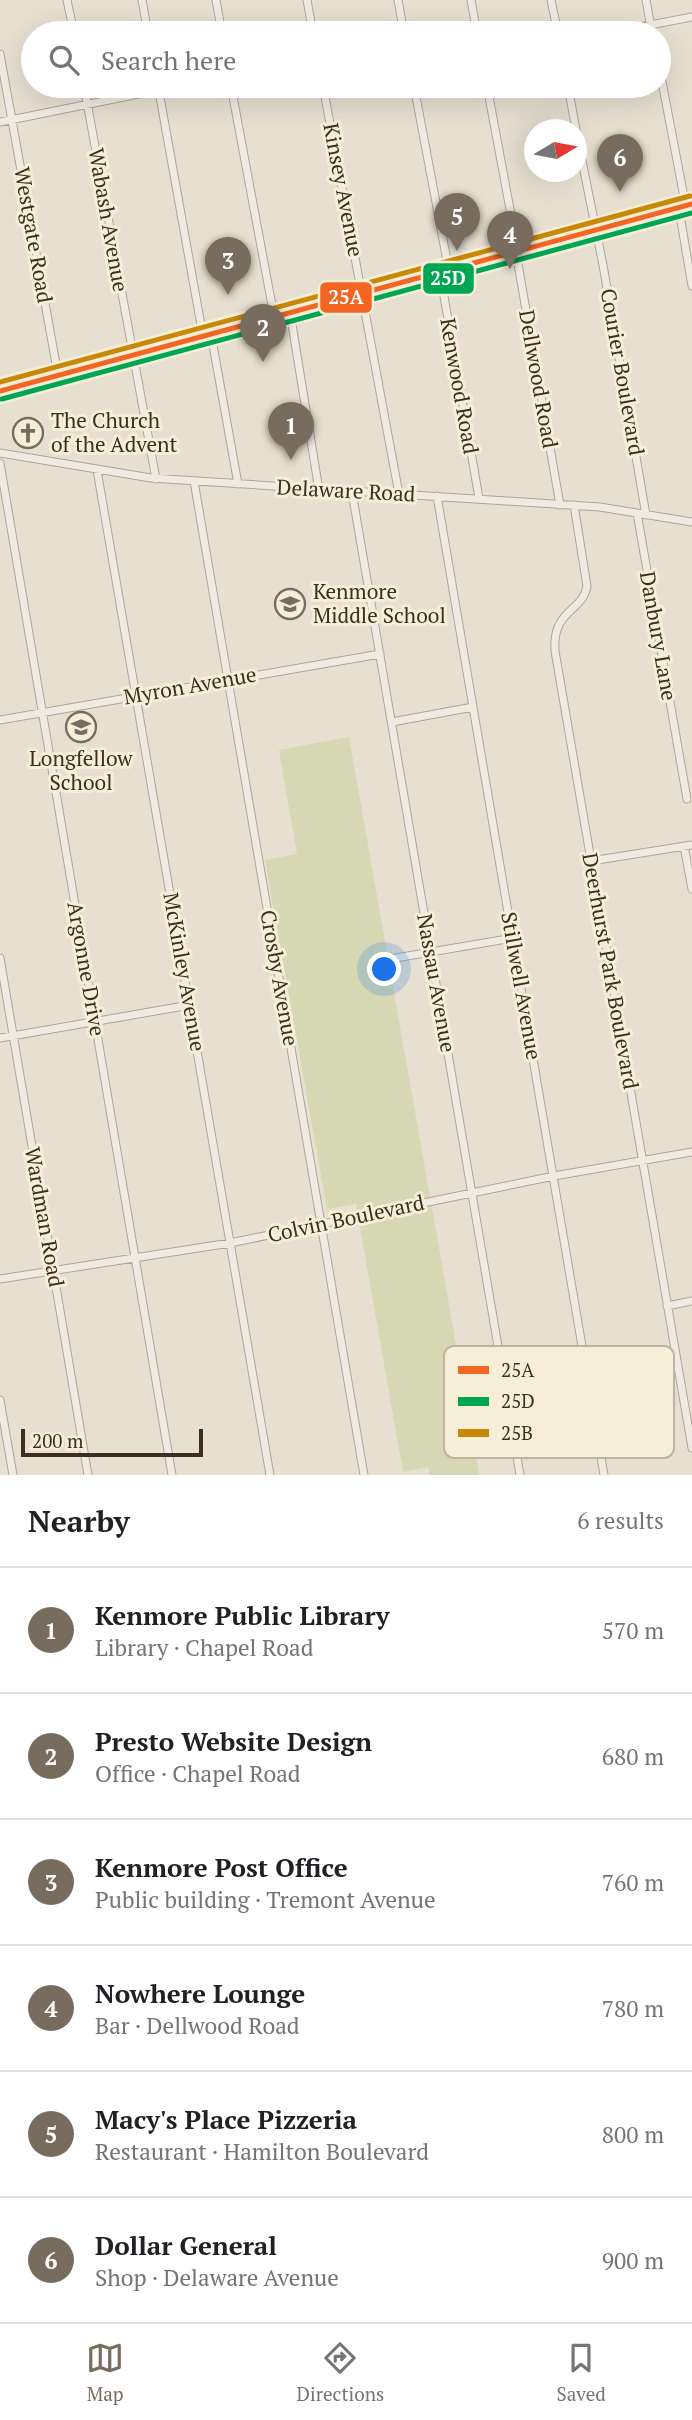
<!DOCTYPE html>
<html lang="en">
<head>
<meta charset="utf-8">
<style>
	body { margin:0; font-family:"PT Serif",serif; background:#f2f2f2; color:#202124 }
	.compass { position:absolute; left:524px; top:119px; width:63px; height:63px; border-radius:50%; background:#fff; box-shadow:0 7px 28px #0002; rotate:80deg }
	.scale { position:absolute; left:21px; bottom:18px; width:182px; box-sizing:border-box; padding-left:7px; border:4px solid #3d2e20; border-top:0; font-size:19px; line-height:24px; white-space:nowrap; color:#3d2e20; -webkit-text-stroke:5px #f7eed8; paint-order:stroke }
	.you { position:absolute; left:385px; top:970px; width:24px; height:24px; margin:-18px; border:5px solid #fff; border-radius:50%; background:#1a73e8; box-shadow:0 0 0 10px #1a73e833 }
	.badge { display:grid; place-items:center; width:46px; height:46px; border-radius:50%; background:#786c5e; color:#fff; font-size:23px; font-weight:700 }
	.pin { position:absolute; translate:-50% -58px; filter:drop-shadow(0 2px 4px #0008) }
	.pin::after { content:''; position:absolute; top:37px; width:24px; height:21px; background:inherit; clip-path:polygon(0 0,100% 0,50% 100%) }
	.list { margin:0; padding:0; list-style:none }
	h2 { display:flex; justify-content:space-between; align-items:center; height:91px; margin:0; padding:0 28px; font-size:30px }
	h2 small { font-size:23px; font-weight:400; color:#757577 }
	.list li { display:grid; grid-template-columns:46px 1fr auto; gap:21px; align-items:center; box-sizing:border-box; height:126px; padding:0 28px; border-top:2px solid #e0e0e0 }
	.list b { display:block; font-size:26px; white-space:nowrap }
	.list p { margin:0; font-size:23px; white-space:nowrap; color:#757577 }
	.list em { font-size:23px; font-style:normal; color:#757577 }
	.icon { flex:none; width:38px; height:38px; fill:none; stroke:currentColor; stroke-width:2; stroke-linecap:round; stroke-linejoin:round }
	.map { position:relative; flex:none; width:692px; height:1475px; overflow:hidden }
	.search { position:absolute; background:#fff; box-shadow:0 7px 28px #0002; left:21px; right:21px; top:21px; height:77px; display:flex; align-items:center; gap:18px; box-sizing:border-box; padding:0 24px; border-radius:38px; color:#757577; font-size:26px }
	.sheet { height:847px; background:#fff }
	nav { display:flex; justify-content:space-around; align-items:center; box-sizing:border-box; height:98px; border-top:2px solid #e0e0e0; background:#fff; font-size:19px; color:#757577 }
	nav a { display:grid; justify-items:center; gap:4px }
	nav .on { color:#786c5e }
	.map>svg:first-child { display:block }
</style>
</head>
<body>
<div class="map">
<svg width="692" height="1475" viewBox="0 0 692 1475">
	<rect width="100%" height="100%" fill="#e7e0d1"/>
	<!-- green -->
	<path fill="#d6d7b3" d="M349,737L479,1475H430L428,1467L403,1472L356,1204L327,1209L265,860L297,854L279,750Z"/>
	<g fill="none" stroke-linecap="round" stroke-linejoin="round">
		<!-- minor casing -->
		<g stroke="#ada599" stroke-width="9">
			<path id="minor" d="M67,0L74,33
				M142,0L148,33
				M216,0L222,33
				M307,0L313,33
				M398,0L404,33
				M471,0L477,33
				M551,0L558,33
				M646,0L652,33
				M609,33L692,17
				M0,54L58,375
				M659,66L684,197L680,215L692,286
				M84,86L156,479
				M158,86L201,325L213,345L238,484
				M231,86L274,316
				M323,86L399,494
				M414,86L449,271
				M487,86L518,252V264L560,505
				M568,86L576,130
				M0,122L178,86
				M576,131L603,265L646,515
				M440,273L479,498
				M290,312L319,490
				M0,453L151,478L600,507L692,522
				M0,463L172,1475
				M97,470L270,1475
				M194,481L364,1475
				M352,492L520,1475
				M437,496L604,1475
				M574,505L587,586C583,612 552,609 555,651L692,1448
				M637,513L687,799
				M0,720L380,654
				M392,722L473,707
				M684,846L692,889
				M591,861L692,845
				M0,958L88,1475
				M390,959L513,938
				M0,1038L190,1005
				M0,1279L230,1243L554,1176L692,1152
				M667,1306L692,1301
				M0,1400L13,1475"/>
		</g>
		<!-- major casing -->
		<g stroke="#928b80" stroke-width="10">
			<path id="major" d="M0,391L692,204"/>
		</g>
		<!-- minor -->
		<use href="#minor" stroke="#efebe3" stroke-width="7"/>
		<!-- major -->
		<use href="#major" stroke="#e6e1d4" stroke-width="9"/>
		<!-- bus-1 casing -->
		<g stroke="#f7eed8" stroke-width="10">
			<path id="bus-1" d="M0,391L692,204"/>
		</g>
		<!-- bus-2 casing -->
		<g stroke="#f7eed8" stroke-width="10">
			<path id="bus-2" d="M2,399L692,213"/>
		</g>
		<!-- bus-3 casing -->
		<g stroke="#f7eed8" stroke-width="10">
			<path id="bus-3" d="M0,382L690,196"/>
		</g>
		<!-- bus-1 -->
		<use href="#bus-1" stroke="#f26522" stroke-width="5"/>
		<!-- bus-2 -->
		<use href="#bus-2" stroke="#00a651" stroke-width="5"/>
		<!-- bus-3 -->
		<use href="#bus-3" stroke="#c88808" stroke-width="5"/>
	</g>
	<!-- icons -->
	<defs>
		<g id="church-ring" transform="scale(1.575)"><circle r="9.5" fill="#f7eed8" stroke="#786c5e" stroke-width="1.5"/><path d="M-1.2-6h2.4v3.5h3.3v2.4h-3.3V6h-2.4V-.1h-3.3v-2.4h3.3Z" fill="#786c5e"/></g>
		<g id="school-ring" transform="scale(1.575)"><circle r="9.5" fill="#f7eed8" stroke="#786c5e" stroke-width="1.5"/><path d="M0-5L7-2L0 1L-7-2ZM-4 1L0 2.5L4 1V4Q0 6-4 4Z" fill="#786c5e"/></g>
	</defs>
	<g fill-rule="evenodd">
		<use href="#church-ring" x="28" y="433"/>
		<use href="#school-ring" x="290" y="604"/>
		<use href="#school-ring" x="81" y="727"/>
	</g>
	<g text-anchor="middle" stroke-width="6" stroke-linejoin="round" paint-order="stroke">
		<!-- street labels -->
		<g font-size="21" fill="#3d2e20" stroke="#f7eed8">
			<text transform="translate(343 190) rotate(79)" y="7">Kinsey Avenue</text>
			<text transform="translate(108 220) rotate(80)" y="7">Wabash Avenue</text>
			<text transform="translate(33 235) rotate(80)" y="7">Westgate Road</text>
			<text transform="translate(622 372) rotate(80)" y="7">Courier Boulevard</text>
			<text transform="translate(538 379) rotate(80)" y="7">Dellwood Road</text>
			<text transform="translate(459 386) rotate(80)" y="7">Kenwood Road</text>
			<text transform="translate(346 491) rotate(3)" y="7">Delaware Road</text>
			<text transform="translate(658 636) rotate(80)" y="7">Danbury Lane</text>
			<text transform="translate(190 686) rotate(-10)" y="7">Myron Avenue</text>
			<text transform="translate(86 969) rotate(80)" y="7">Argonne Drive</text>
			<text transform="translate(610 971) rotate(80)" y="7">Deerhurst Park Boulevard</text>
			<text transform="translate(184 972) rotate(80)" y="7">McKinley Avenue</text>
			<text transform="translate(279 978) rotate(80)" y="7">Crosby Avenue</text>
			<text transform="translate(436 983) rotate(80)" y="7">Nassau Avenue</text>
			<text transform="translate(521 986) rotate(80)" y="7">Stillwell Avenue</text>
			<text transform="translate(44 1217) rotate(80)" y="7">Wardman Road</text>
			<text transform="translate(346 1219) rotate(-12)" y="7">Colvin Boulevard</text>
		</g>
		<!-- poi labels -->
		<g font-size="21" fill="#3d2e20" stroke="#f7eed8" text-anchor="start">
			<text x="51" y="428">The Church<tspan x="51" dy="24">of the Advent</tspan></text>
			<text x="313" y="599">Kenmore<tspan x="313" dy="24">Middle School</tspan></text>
			<text x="81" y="766" text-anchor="middle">Longfellow<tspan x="81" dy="24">School</tspan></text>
		</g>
	</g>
	<!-- legend -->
	<rect x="444" y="1346" width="230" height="112" rx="10" fill="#f7eed8" stroke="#bfb4a1" stroke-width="2"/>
	<rect x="458" y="1366" width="31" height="8" fill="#f26522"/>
	<rect x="458" y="1397" width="31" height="9" fill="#00a651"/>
	<rect x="458" y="1429" width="31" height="8" fill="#c88808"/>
	<g font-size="19" fill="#3d2e20">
		<text x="501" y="1377">25A</text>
		<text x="501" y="1408">25D</text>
		<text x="501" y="1440">25B</text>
	</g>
	<g stroke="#f7eed8" stroke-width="2.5">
		<rect x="422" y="262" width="53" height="33" rx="7" fill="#00a651"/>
		<rect x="319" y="281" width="54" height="33" rx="7" fill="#f26522"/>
	</g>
	<g font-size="19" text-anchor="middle" font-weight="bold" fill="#fff">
		<text x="448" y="285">25D</text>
		<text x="346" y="304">25A</text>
	</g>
</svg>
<svg class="compass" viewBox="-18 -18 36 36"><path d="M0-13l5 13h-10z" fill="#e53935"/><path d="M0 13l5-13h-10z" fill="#757577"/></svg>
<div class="scale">200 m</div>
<div class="you"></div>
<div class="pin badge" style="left:291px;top:460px">1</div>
<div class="pin badge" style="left:263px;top:362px">2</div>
<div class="pin badge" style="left:228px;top:295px">3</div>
<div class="pin badge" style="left:510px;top:269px">4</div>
<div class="pin badge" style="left:457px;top:251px">5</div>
<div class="pin badge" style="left:620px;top:192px">6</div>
<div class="search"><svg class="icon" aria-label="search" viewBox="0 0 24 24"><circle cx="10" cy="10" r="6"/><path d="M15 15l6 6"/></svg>Search here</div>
</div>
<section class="sheet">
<h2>Nearby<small>6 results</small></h2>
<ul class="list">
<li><span class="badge">1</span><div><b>Kenmore Public Library</b><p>Library · Chapel Road</p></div><em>570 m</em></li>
<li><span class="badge">2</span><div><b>Presto Website Design</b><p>Office · Chapel Road</p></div><em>680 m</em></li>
<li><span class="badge">3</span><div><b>Kenmore Post Office</b><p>Public building · Tremont Avenue</p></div><em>760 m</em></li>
<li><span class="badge">4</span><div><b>Nowhere Lounge</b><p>Bar · Dellwood Road</p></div><em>780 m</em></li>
<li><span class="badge">5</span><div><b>Macy's Place Pizzeria</b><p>Restaurant · Hamilton Boulevard</p></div><em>800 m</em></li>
<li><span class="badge">6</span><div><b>Dollar General</b><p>Shop · Delaware Avenue</p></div><em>900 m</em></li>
</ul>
</section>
<nav>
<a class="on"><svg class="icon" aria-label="map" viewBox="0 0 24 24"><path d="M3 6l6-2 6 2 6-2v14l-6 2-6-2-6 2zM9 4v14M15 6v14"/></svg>Map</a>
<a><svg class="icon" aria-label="directions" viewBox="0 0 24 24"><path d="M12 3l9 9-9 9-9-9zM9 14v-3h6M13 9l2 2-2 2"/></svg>Directions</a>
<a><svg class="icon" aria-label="saved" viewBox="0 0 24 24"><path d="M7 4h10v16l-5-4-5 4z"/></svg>Saved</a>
</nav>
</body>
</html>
